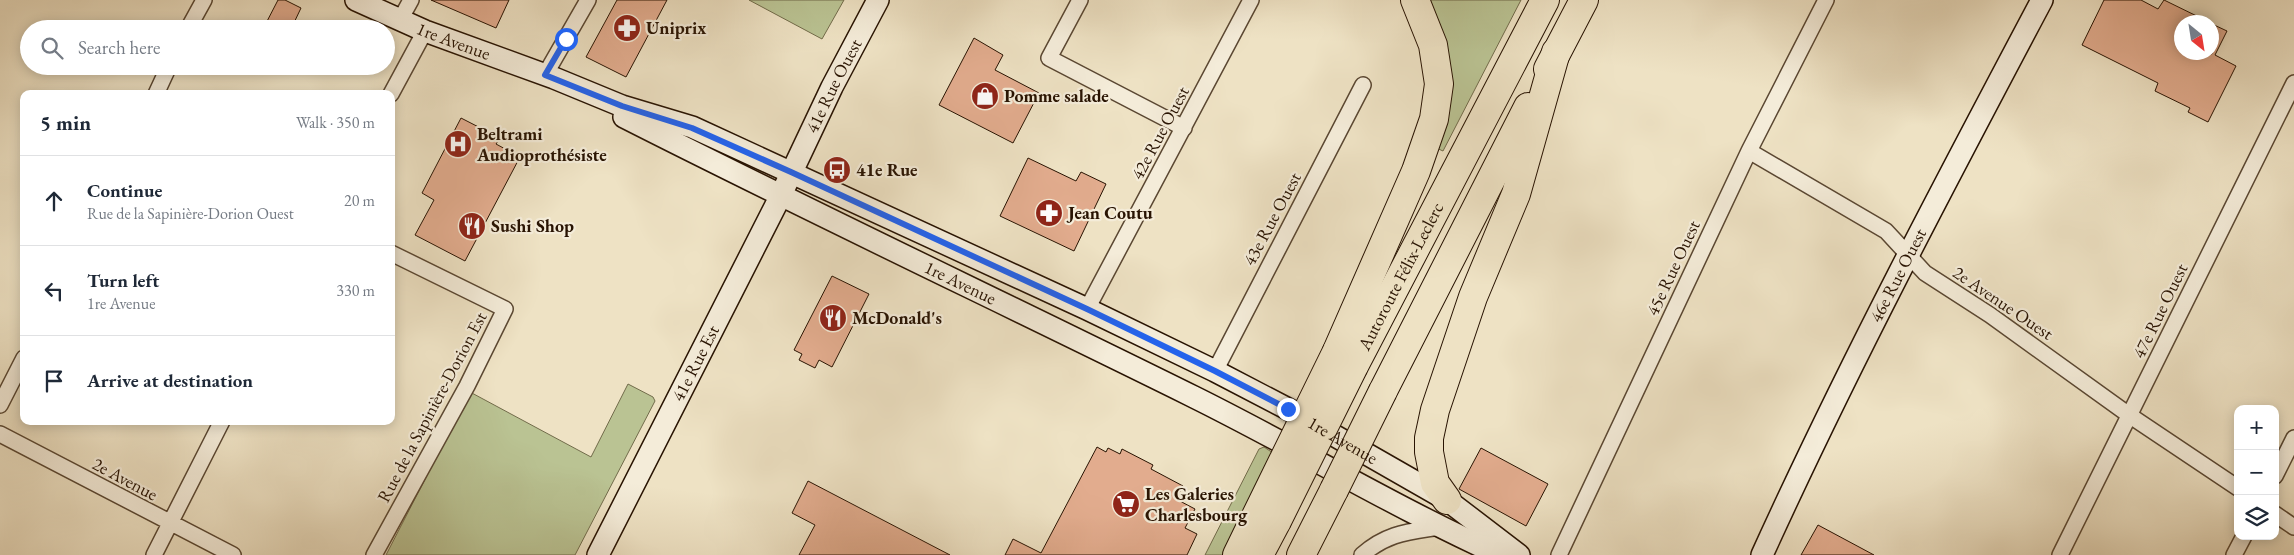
<!DOCTYPE html>
<html lang="en">
<head>
<meta charset="utf-8">
<style>
	body { margin:0; font-family:"EB Garamond",serif; background:#f6f6f7; color:#1f2937 }
	.controls { position:absolute; right:15px; bottom:15px; display:grid; overflow:hidden; border-radius:10px; box-shadow:0 2px 12px #0003 }
	.controls button { width:45px; height:45px; display:grid; place-items:center; padding:0; border:0; border-bottom:1px solid #e0e1e3; background:#fff; color:#1f2937; font:25px sans-serif }
	.compass { position:absolute; left:2174px; top:15px; width:45px; height:45px; border-radius:50%; background:#fff; box-shadow:0 2px 12px #0003; rotate:150deg }
	.stop { position:absolute; width:15px; height:15px; margin:-11px; border:4px solid #2563eb; border-radius:50%; background:#fff }
	.stop.end { background:#2563eb; border-color:#fff; box-shadow:0 1px 5px #0008 }
	.list { margin:0; padding:0; list-style:none }
	h2 { display:flex; justify-content:space-between; align-items:center; height:65px; margin:0; padding:0 20px; font-size:21px }
	h2 small { font-size:16px; font-weight:400; color:#747a83 }
	.list li { display:grid; grid-template-columns:32px 1fr auto; gap:15px; align-items:center; box-sizing:border-box; height:90px; padding:0 20px; border-top:1px solid #e0e1e3 }
	.list b { display:block; font-size:19px; white-space:nowrap }
	.list p { margin:0; font-size:16px; white-space:nowrap; color:#747a83 }
	.list em { font-size:16px; font-style:normal; color:#747a83 }
	.icon { flex:none; width:28px; height:28px; fill:none; stroke:currentColor; stroke-width:2; stroke-linecap:round; stroke-linejoin:round }
	.map { position:relative; flex:none; width:2294px; height:555px; overflow:hidden }
	.search { position:absolute; background:#fff; box-shadow:0 2px 12px #0003; left:20px; top:20px; width:375px; height:55px; display:flex; align-items:center; gap:12px; box-sizing:border-box; padding:0 18px; border-radius:28px; color:#747a83; font-size:19px }
	.panel { position:absolute; background:#fff; box-shadow:0 2px 12px #0003; left:20px; top:90px; width:375px; height:335px; border-radius:10px }
	.map>svg:first-child { display:block }
</style>
</head>
<body>
<div class="map">
<svg width="2294" height="555" viewBox="0 0 2294 555">
	<rect width="100%" height="100%" fill="#eee2c4"/>
	<filter id="stains"><feTurbulence type="fractalNoise" baseFrequency=".004" numOctaves="4"/><feColorMatrix values="0 0 0 0 .2 0 0 0 0 .09 0 0 0 0 .02 0 0 0 .5 -.17"/></filter>
	<radialGradient id="worn" r=".72"><stop offset=".6" stop-color="#630" stop-opacity="0"/><stop offset="1" stop-color="#630" stop-opacity=".3"/></radialGradient>
	<!-- green -->
	<path fill="#bac393" stroke="#716b4a" d="M749,0H844L822,39Z
		M1426,0H1521L1443,151L1434,147Z
		M628,384L653,397L655,401L575,555H386L470,392L591,457Z
		M1264,447L1276,455L1227,555H1205L1259,449Z"/>
	<!-- building -->
	<path fill="#e2ac8e" stroke="#281302" d="M278,0H285L301,8L291,29H263Z
		M431,0H509L496,28Z
		M617,0H667L626,77L586,57Z
		M2104,0H2141L2158,9L2164,0L2209,22H2182V52L2212,54V24L2227,31L2215,55L2236,66L2208,122L2188,112L2190,108L2155,91L2158,83L2082,45Z
		M974,38L1003,55L995,70L1039,93L1013,143L939,105Z
		M461,118L500,138L496,144L520,157L465,261L415,235L434,200L422,193Z
		M1028,158L1076,181L1081,172L1106,184L1074,251L1000,216Z
		M832,276L869,294L832,367L819,360L815,368L799,360L802,354L794,350Z
		M1097,447L1106,452L1108,448L1120,454L1122,449L1153,465L1151,469L1183,486L1176,499L1195,509L1185,528L1197,534L1187,555H1005L1013,539L1041,553Z
		M1481,448L1548,484L1526,526L1459,489Z
		M808,481L950,555H799L815,525L792,513Z
		M1818,525L1874,555H1801Z"/>
	<g fill="none" stroke-linecap="round" stroke-linejoin="round">
		<!-- street casing -->
		<g stroke="#5a4732" stroke-width="18">
			<path id="street" d="M1080,0L1049,58L1184,128
				M400,20L411,0
				M188,29L204,0
				M545,75L588,0
				M156,94L169,66
				M391,94L425,31
				M1749,151L1886,231L1925,273L1990,315L2129,415L2238,488
				M1087,309L1251,0
				M1215,371L1363,85
				M0,405L24,358
				M0,434L233,555
				M2275,476L2294,438
				M2275,514L2294,527
				M154,555L222,421
				M374,555L467,386L505,309L391,253
				M1362,555C1387,533 1408,532 1439,527
				M1559,555L1749,151L1826,0
				M2060,555L2294,83
				M2234,555L2244,536"/>
		</g>
		<!-- secondary casing -->
		<g stroke="#281302" stroke-width="24">
			<g id="secondary">
				<path id="s1" d="M356,0L425,31L554,78L622,106L692,127L1087,309L1215,371L1288,409L1447,500L1519,555"/>
				<path id="s2" d="M624,117C813,213 1004,303 1194,397C1297,448 1396,508 1500,555"/>
				<path id="s3" d="M598,555L780,197L832,87L878,0"/>
				<path id="s4" d="M1762,555C1848,366 1945,183 2042,0"/>
			</g>
		</g>
		<!-- highway casing -->
		<g stroke="#281302" stroke-width="30">
			<g id="highway">
				<path d="M1548,69L1584,0"/>
				<path d="M1337,351L1416,171L1434,119L1439,84L1433,45L1415,0"/>
				<path id="s5" d="M1354,366L1545,0"/>
				<path d="M1383,391L1528,107"/>
				<path d="M1447,500L1435,483L1429,452V438L1435,410L1473,297L1516,194L1556,52"/>
				<path d="M1237,555L1254,520"/>
				<path d="M1259,555L1277,521"/>
				<path d="M1301,555L1334,490"/>
			</g>
		</g>
		<!-- street -->
		<use href="#street" stroke="#f4ecd9" stroke-width="15"/>
		<!-- secondary -->
		<use href="#secondary" stroke="#f4ecd9" stroke-width="21"/>
		<!-- highway -->
		<use href="#highway" stroke="#eee2c4" stroke-width="28"/>
		<!-- highway-bridge casing -->
		<g stroke="#281302" stroke-width="30" stroke-linecap="butt">
			<path id="highway-bridge" d="M1334,490L1383,391
				M1254,520L1337,351
				M1277,521L1354,366"/>
		</g>
		<!-- highway-bridge -->
		<use href="#highway-bridge" stroke="#eee2c4" stroke-width="28"/>
	</g>
	<g fill="none" stroke-linecap="round" stroke-linejoin="round">
		<!-- route -->
		<path stroke="#2563eb" stroke-width="6" d="M566,39L545,75L622,106L692,128L791,172L1087,309L1215,371L1288,409"/>
	</g>
	<!-- icons -->
	<defs>
		<g id="pharmacy-disc" transform="scale(1.4375)"><circle r="9.5" fill="#8f2418" stroke="#f4ecd9"/><path d="M-2-6h4v4h4v4h-4v4h-4v-4h-4v-4h4Z" fill="#fff"/></g>
		<g id="shop-disc" transform="scale(1.4375)"><circle r="9.5" fill="#8f2418" stroke="#f4ecd9"/><path d="M-5-2.5h2.3a2.7 3.5 0 0 1 5.4 0H5L5.5 6h-11ZM-1.5-2.5h3a1.5 2.3 0 0 0-3 0Z" fill="#fff"/></g>
		<g id="hospital-disc" transform="scale(1.4375)"><circle r="9.5" fill="#8f2418" stroke="#f4ecd9"/><path d="M-5-5h3v3.5h4V-5h3V5h-3V1.5h-4V5h-3Z" fill="#fff"/></g>
		<g id="bus-disc" transform="scale(1.4375)"><circle r="9.5" fill="#8f2418" stroke="#f4ecd9"/><path d="M-5-6H5V4H4V6H2V4H-2V6H-4V4H-5ZM-3.5-4V0h7V-4ZM-3.5 1.2v1.5H-2V1.2ZM2 1.2v1.5H3.5V1.2Z" fill="#fff"/></g>
		<g id="restaurant-disc" transform="scale(1.4375)"><circle r="9.5" fill="#8f2418" stroke="#f4ecd9"/><path d="M-5-6h1v4h1v-4h1v4h1v-4h1v5L-1.5 .5V6h-2V.5L-5-1ZM5-6V6H3V1.5H1.5Q1.5-4 5-6Z" fill="#fff"/></g>
		<g id="supermarket-disc" transform="scale(1.4375)"><circle r="9.5" fill="#8f2418" stroke="#f4ecd9"/><path d="M-6-5.5h2.5l.6 2H6L4.5 2H-2.5L-4.4-4H-6ZM-1.5 3.2a1.3 1.3 0 1 0 .1 0ZM3 3.2a1.3 1.3 0 1 0 .1 0Z" fill="#fff"/></g>
	</defs>
	<g fill-rule="evenodd">
		<use href="#pharmacy-disc" x="627" y="28"/>
		<use href="#shop-disc" x="985" y="96"/>
		<use href="#hospital-disc" x="458" y="144"/>
		<use href="#bus-disc" x="837" y="170"/>
		<use href="#pharmacy-disc" x="1049" y="213"/>
		<use href="#restaurant-disc" x="472" y="226"/>
		<use href="#restaurant-disc" x="833" y="318"/>
		<use href="#supermarket-disc" x="1126" y="504"/>
	</g>
	<g text-anchor="middle" stroke-width="4.5" stroke-linejoin="round" paint-order="stroke">
		<!-- poi labels -->
		<g font-size="18" font-weight="bold" fill="#281302" stroke="#f4ecd9" text-anchor="start">
			<text x="646" y="34">Uniprix</text>
			<text x="1004" y="102">Pomme salade</text>
			<text x="477" y="140">Beltrami<tspan x="477" dy="21">Audioprothésiste</tspan></text>
			<text x="856" y="176">41e Rue</text>
			<text x="1068" y="219">Jean Coutu</text>
			<text x="491" y="232">Sushi Shop</text>
			<text x="852" y="324">McDonald's</text>
			<text x="1145" y="500">Les Galeries<tspan x="1145" dy="21">Charlesbourg</tspan></text>
		</g>
		<!-- street labels -->
		<g font-size="18" fill="#281302" stroke="#f4ecd9">
			<text dy="6" stroke="none"><textPath href="#s1" startOffset="106">1re Avenue</textPath></text>
			<text dy="6" stroke="none"><textPath href="#s3" startOffset="525">41e Rue Ouest</textPath></text>
			<text transform="translate(1160 133) rotate(-62)" y="6">42e Rue Ouest</text>
			<text transform="translate(1272 219) rotate(-62)" y="6">43e Rue Ouest</text>
			<text transform="translate(1673 268) rotate(-65)" y="6">45e Rue Ouest</text>
			<text dy="6" stroke="none"><textPath href="#s4" startOffset="311">46e Rue Ouest</textPath></text>
			<text dy="6" stroke="none"><textPath href="#s5" startOffset="101">Autoroute Félix-Leclerc</textPath></text>
			<text dy="6" stroke="none"><textPath href="#s2" startOffset="375">1re Avenue</textPath></text>
			<text transform="translate(2003 303) rotate(34)" y="6">2e Avenue Ouest</text>
			<text transform="translate(2160 311) rotate(-64)" y="6">47e Rue Ouest</text>
			<text dy="6" stroke="none"><textPath href="#s3" startOffset="215">41e Rue Est</textPath></text>
			<text transform="translate(432 407) rotate(-62)" y="6">Rue de la Sapinière-Dorion Est</text>
			<text dy="6" stroke="none"><textPath href="#s1" startOffset="1082">1re Avenue</textPath></text>
			<text transform="translate(125 479) rotate(28)" y="6">2e Avenue</text>
		</g>
	</g>
	<rect width="100%" height="100%" filter="url(#stains)"/>
	<rect width="100%" height="100%" fill="url(#worn)"/>
</svg>
<div class="controls">
<button>+</button>
<button>−</button>
<button><svg class="icon" aria-label="layers" viewBox="0 0 24 24"><path d="M12 4l9 5-9 5-9-5zM3 14l9 5 9-5"/></svg></button>
</div>
<svg class="compass" viewBox="-18 -18 36 36"><path d="M0-13l5 13h-10z" fill="#e53935"/><path d="M0 13l5-13h-10z" fill="#747a83"/></svg>
<div class="stop" style="left:566px;top:39px"></div>
<div class="stop end" style="left:1288px;top:409px"></div>
<div class="search"><svg class="icon" aria-label="search" viewBox="0 0 24 24"><circle cx="10" cy="10" r="6"/><path d="M15 15l6 6"/></svg>Search here</div>
<section class="panel">
<h2>5 min<small>Walk · 350 m</small></h2>
<ul class="list">
<li><svg class="icon" aria-label="ahead" viewBox="0 0 24 24"><path d="M12 20V5M6 11l6-6 6 6"/></svg><div><b>Continue</b><p>Rue de la Sapinière-Dorion Ouest</p></div><em>20 m</em></li>
<li><svg class="icon" aria-label="left" viewBox="0 0 24 24"><path d="M17 20v-9H6M10 6l-5 5 5 5"/></svg><div><b>Turn left</b><p>1re Avenue</p></div><em>330 m</em></li>
<li><svg class="icon" aria-label="arrive" viewBox="0 0 24 24"><path d="M6 21V4h12l-3 4 3 4H6"/></svg><div><b>Arrive at destination</b></div></li>
</ul>
</section>
</div>
</body>
</html>
